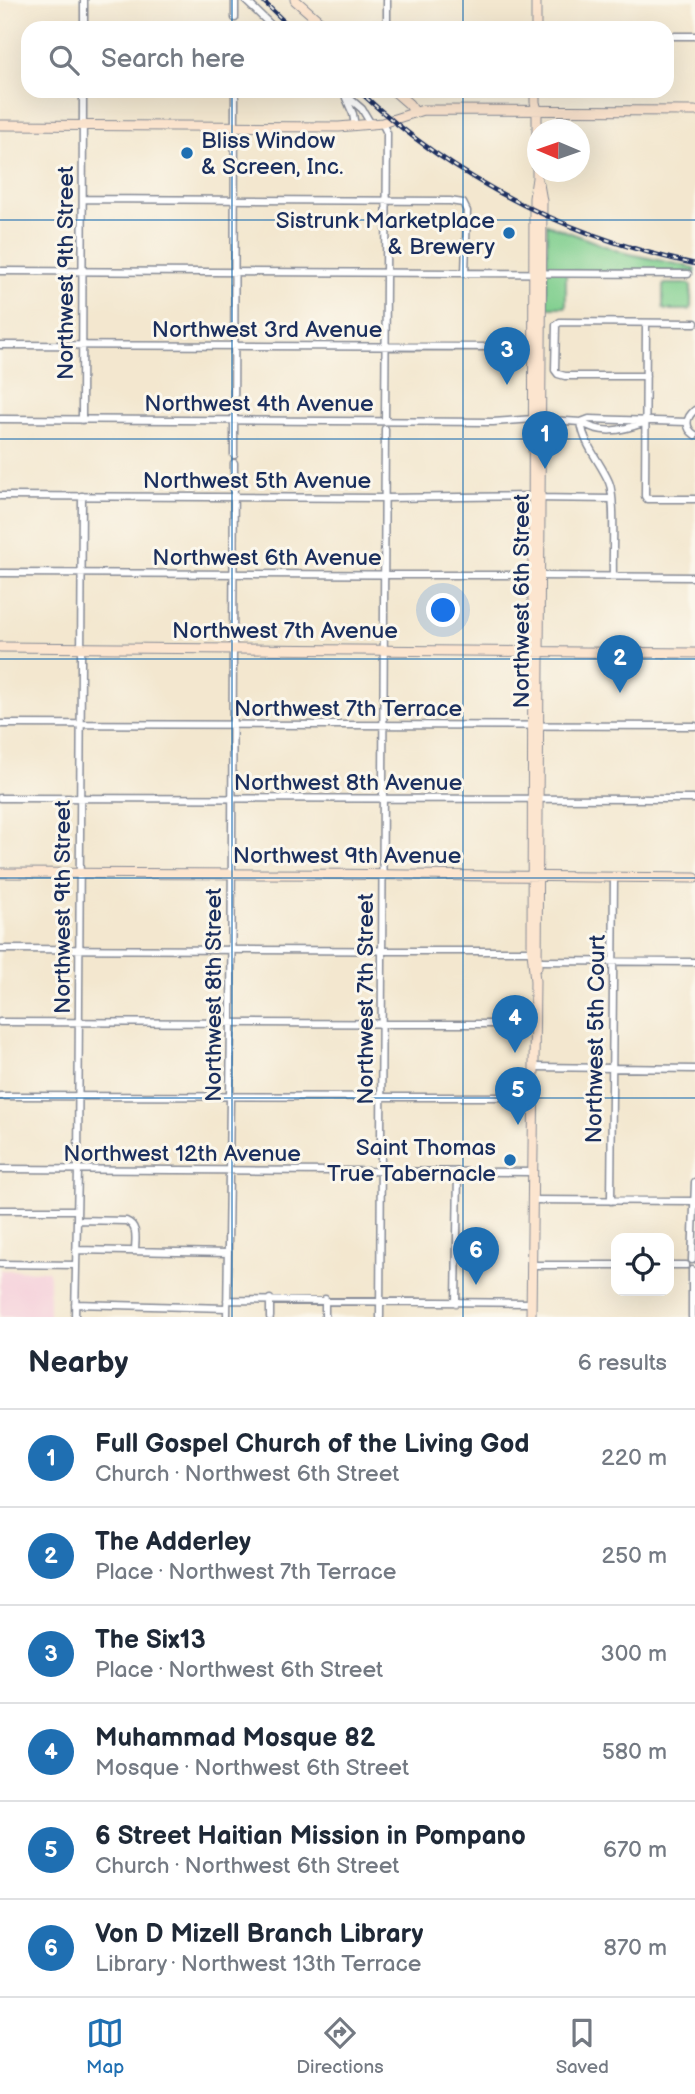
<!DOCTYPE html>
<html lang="en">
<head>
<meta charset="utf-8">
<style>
	body { margin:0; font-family:"Balsamiq Sans",sans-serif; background:#f2f2f3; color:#1f2937 }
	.controls { position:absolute; right:21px; bottom:21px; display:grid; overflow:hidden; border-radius:14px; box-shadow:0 7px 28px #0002 }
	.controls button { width:63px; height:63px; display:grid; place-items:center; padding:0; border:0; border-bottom:2px solid #e0e1e3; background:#fff; color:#1f2937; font:35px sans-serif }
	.compass { position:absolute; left:527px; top:119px; width:63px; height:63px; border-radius:50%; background:#fff; box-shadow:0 7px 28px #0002; rotate:272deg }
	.you { position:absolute; left:444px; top:611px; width:24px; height:24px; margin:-18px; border:5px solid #fff; border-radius:50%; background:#1a73e8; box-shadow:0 0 0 10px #1a73e833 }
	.badge { display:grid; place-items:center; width:46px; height:46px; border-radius:50%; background:#1f6fb2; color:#fff; font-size:23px; font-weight:700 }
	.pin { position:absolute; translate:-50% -58px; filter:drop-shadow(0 2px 4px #0008) }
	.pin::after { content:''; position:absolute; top:37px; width:24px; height:21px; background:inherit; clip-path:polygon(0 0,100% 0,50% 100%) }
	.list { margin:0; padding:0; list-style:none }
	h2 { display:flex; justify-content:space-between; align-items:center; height:91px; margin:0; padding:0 28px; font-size:30px }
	h2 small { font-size:23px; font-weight:400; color:#747a83 }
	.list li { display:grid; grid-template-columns:46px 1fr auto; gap:21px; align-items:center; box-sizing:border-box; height:98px; padding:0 28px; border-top:2px solid #e0e1e3 }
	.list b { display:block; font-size:26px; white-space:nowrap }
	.list p { margin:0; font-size:23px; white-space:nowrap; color:#747a83 }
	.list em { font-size:23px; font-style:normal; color:#747a83 }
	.icon { flex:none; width:38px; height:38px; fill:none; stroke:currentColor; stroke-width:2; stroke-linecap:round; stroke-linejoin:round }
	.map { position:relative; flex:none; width:695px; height:1317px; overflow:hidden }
	.search { position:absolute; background:#fff; box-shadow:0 7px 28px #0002; left:21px; right:21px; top:21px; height:77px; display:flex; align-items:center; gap:18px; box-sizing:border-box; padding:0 24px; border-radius:21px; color:#747a83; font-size:26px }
	.sheet { height:679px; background:#fff }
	nav { display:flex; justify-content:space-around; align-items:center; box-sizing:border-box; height:98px; border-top:2px solid #e0e1e3; background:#fff; font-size:19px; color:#747a83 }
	nav a { display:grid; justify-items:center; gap:4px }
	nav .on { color:#1f6fb2 }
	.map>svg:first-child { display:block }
</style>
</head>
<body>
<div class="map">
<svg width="695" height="1317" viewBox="0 0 695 1317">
	<rect width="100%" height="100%" fill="#fbf7ec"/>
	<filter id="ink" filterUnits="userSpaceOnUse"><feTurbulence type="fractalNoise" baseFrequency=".0143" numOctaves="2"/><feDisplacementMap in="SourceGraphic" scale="14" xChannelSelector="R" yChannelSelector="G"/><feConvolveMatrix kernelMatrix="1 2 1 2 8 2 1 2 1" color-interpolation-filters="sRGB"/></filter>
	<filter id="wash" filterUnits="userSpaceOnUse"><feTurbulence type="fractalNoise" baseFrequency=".00686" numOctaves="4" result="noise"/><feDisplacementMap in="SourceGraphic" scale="28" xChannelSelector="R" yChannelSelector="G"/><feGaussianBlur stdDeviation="1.57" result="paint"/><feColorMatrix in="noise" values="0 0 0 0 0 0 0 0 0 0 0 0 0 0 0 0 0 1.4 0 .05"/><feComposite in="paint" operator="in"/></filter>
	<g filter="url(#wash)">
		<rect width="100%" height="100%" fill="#f3e7cf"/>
		<!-- built -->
		<path fill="#f5cfda" d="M0,1270L49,1271V1317H0Z"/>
		<!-- green -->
		<path fill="#81cf8f" stroke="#4e7f76" stroke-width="2" d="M547,224L621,252L695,268V273L566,271V307H547Z
			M665,284H689L691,286V307L689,310H665L663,308V286Z"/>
	</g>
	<g filter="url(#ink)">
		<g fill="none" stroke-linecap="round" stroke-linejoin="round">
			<!-- street casing -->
			<g stroke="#878b96" stroke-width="9">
				<path id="street" d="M245,0L274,28
					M235,18V0
					M84,28V0
					M387,28V0
					M667,36H695
					M341,91L362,109L371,124
					M346,98L353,114L355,126
					M382,123L387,133L385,422
					M83,199L450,201L463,203L467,211L465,274
					M0,271L688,274
					M646,323L645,496L647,499H695
					M0,345L534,347
					M646,376H565L558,374L555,370L556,325L560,322L695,323
					M695,410C685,418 685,428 695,435
					M0,419L493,422L534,419L581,422L589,419L687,422
					M82,420L83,91
					M581,422C584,446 600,461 609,482C616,498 612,555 613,576
					M581,422C601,435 621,431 643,423
					M234,455L235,91
					M0,496L385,498L529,496L533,498L612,499
					M0,573L533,575
					M540,576L695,577
					M0,724L695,726
					M0,798L695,799
					M0,949L532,951
					M539,961L695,962
					M0,1022L534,1024
					M534,1067L695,1069
					M0,1096L533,1097
					M0,1169L532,1172
					M532,1200L695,1201
					M611,1201L614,877
					M0,1210H77
					M77,1220L126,1221C139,1226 135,1240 135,1251
					M76,1250L228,1253
					M692,1260L695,1182
					M0,1264L76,1265
					M531,1265H616
					M669,1265H686
					M227,1300L531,1303
					M456,1303L458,1171
					M75,1304L227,1308
					M75,1317L78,1170L82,496
					M227,1317L231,1024L234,463
					M270,1317V1299
					M325,1317V1299
					M380,1317L385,429
					M692,1317V1270"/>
			</g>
			<!-- secondary casing -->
			<g stroke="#878b96" stroke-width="11">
				<path id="secondary" d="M295,0L327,28
					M536,28V0
					M394,91L409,104L415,112
					M0,125L339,127L382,123L423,110L695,111
					M0,647L695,653
					M0,873C232,873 463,875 695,878
					M537,967L542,201L539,184
					M531,1317L535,981L532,951L534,198L537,178V110L535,102V91"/>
			</g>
			<!-- street -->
			<use href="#street" stroke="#fff" stroke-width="6"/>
			<!-- secondary -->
			<use href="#secondary" stroke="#fce5cf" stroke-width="9"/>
			<!-- rail casing -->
			<g stroke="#1b2f5e" stroke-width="4.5">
				<path id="rail" d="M262,0L291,28
					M359,91C454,180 569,237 695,264"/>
			</g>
			<!-- rail -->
			<use href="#rail" stroke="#fbf7ec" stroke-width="2" stroke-dasharray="5" stroke-linecap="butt"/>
		</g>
	</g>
	<!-- grid -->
	<path fill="none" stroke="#1f6fb2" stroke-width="2" stroke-opacity="0.55" d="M232,0V28M463,0V28M232,91V1317M463,91V1317M0,220H695M0,439H695M0,659H695M0,878H695M0,1098H695"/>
	<!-- markers -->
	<g fill="#1f6fb2" stroke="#fbf7ec" stroke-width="2.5">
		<circle cx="187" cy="153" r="7"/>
		<circle cx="509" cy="233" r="7"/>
		<circle cx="510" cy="1160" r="7"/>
	</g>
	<g text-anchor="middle" stroke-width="6" stroke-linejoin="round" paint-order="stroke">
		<!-- poi labels -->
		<g font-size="23" fill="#1b2f5e" stroke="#fbf7ec" text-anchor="end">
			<text x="201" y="148" text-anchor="start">Bliss Window<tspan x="201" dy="26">&amp; Screen, Inc.</tspan></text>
			<text x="495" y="228">Sistrunk Marketplace<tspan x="495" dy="26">&amp; Brewery</tspan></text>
			<text x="496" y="1155">Saint Thomas<tspan x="496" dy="26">True Tabernacle</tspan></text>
		</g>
		<!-- street labels -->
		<g font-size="23" fill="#1b2f5e" stroke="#fbf7ec">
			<text transform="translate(65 273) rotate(-90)" y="8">Northwest 9th Street</text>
			<text x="267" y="337">Northwest 3rd Avenue</text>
			<text x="259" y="411">Northwest 4th Avenue</text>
			<text x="257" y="488">Northwest 5th Avenue</text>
			<text x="267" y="565">Northwest 6th Avenue</text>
			<text transform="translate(521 601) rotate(-90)" y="8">Northwest 6th Street</text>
			<text x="285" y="638">Northwest 7th Avenue</text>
			<text x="348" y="716">Northwest 7th Terrace</text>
			<text x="348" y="790">Northwest 8th Avenue</text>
			<text x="347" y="863">Northwest 9th Avenue</text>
			<text transform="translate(62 907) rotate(-90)" y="8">Northwest 9th Street</text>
			<text transform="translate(213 995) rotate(-90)" y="8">Northwest 8th Street</text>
			<text transform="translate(365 999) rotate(-90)" y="8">Northwest 7th Street</text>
			<text transform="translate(595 1039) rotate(-89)" y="8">Northwest 5th Court</text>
			<text x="182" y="1161">Northwest 12th Avenue</text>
		</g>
	</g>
</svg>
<div class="controls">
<button><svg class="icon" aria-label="locate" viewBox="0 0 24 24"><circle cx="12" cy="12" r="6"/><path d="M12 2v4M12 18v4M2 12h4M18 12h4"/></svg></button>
</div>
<svg class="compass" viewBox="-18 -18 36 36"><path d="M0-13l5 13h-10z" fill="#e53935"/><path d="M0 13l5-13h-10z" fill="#747a83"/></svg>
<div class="you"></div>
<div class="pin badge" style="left:545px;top:469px">1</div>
<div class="pin badge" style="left:620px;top:693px">2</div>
<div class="pin badge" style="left:507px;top:385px">3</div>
<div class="pin badge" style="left:515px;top:1053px">4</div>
<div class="pin badge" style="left:518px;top:1125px">5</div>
<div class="pin badge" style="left:476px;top:1285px">6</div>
<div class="search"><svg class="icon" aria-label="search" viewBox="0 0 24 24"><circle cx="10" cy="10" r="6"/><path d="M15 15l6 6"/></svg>Search here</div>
</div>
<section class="sheet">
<h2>Nearby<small>6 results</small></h2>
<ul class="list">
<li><span class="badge">1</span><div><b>Full Gospel Church of the Living God</b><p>Church · Northwest 6th Street</p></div><em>220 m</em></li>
<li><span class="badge">2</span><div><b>The Adderley</b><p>Place · Northwest 7th Terrace</p></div><em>250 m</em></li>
<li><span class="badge">3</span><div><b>The Six13</b><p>Place · Northwest 6th Street</p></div><em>300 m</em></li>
<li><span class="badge">4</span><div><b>Muhammad Mosque 82</b><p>Mosque · Northwest 6th Street</p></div><em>580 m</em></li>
<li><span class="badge">5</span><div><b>6 Street Haitian Mission in Pompano</b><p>Church · Northwest 6th Street</p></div><em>670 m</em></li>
<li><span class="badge">6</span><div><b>Von D Mizell Branch Library</b><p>Library · Northwest 13th Terrace</p></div><em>870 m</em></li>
</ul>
</section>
<nav>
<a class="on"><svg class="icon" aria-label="map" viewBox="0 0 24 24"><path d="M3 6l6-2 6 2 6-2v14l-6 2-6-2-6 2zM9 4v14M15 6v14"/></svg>Map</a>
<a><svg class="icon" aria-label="directions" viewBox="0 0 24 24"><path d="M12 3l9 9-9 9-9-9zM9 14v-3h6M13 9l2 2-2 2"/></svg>Directions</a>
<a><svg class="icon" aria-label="saved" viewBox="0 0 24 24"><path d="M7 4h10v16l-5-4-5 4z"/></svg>Saved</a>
</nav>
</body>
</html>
